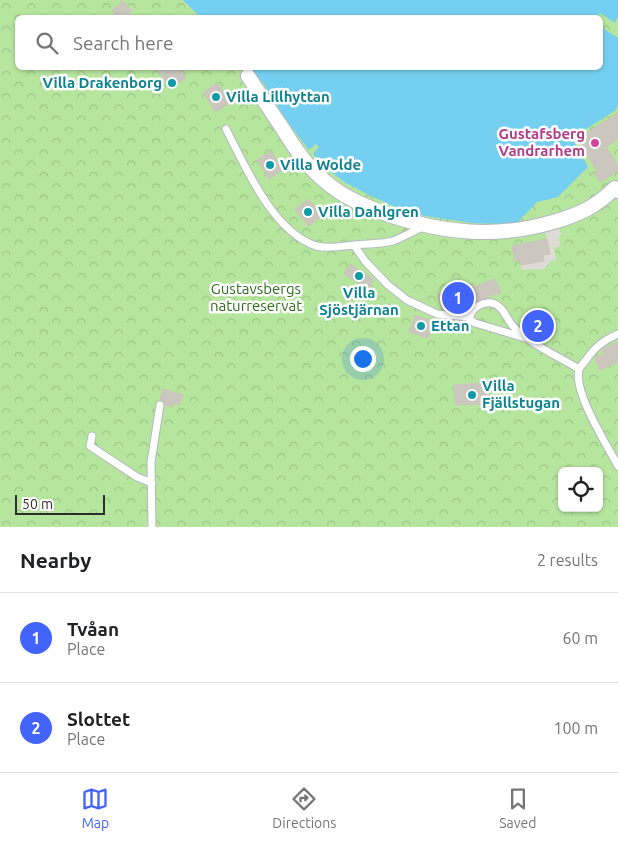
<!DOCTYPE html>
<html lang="en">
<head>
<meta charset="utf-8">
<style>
	body { margin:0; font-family:Ubuntu,sans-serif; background:#f6f6f6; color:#202124 }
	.controls { position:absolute; right:15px; bottom:15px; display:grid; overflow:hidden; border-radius:8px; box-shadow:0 1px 4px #0004 }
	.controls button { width:45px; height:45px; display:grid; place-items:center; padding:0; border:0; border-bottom:1px solid #e0e0e0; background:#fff; color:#202124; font:25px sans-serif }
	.scale { position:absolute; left:15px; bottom:12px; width:90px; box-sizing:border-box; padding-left:5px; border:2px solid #2e2e2e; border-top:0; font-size:14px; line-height:18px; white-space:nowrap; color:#2e2e2e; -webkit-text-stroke:4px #fff; paint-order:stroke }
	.you { position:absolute; left:362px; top:358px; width:18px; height:18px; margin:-12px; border:4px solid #fff; border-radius:50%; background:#1a73e8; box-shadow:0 0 0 8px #1a73e833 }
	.badge { display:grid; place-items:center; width:32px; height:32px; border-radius:50%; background:#4264fb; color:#fff; font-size:16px; font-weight:700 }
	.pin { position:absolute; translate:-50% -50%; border:2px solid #fff; box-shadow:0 1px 5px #0006 }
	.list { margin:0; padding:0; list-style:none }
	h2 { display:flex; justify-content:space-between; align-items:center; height:65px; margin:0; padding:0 20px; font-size:21px }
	h2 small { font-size:16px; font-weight:400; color:#757577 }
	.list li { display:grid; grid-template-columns:32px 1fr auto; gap:15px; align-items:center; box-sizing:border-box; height:90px; padding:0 20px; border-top:1px solid #e0e0e0 }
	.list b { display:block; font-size:19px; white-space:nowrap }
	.list p { margin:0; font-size:16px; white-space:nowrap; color:#757577 }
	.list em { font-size:16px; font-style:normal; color:#757577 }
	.icon { flex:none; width:28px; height:28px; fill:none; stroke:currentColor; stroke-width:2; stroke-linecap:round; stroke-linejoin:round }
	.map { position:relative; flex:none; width:618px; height:527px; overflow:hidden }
	.search { position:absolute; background:#fff; box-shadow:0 1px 4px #0004; left:15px; right:15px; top:15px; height:55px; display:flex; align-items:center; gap:12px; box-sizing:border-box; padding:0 18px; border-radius:8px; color:#757577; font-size:19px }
	.sheet { height:245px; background:#fff }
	nav { display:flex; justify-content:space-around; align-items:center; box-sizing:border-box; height:70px; border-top:1px solid #e0e0e0; background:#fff; font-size:14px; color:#757577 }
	nav a { display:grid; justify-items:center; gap:2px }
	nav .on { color:#4264fb }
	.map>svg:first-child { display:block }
</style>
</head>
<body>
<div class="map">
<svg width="618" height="527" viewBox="0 0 618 527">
	<defs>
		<pattern id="forest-crowns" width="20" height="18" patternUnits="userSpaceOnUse" patternTransform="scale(1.25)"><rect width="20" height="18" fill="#b6e59e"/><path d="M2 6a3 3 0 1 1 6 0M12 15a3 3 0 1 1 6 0" fill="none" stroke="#9dc588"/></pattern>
	</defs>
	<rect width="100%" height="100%" fill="#efe9e1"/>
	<!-- forest -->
	<path fill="url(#forest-crowns)" fill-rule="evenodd" d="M0,0H618V527H0ZM18,18H600V68H18ZM562,471H599V508H562Z"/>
	<!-- plaza -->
	<path fill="#dfdcd8" d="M559,227L561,234L559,240L561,246L554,248L556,260L551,261L544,269L521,270V265L544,261L543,255L550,253L545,230Z"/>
	<!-- water -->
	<path fill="#75cff0" d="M183,0H618V16L615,23L600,13L597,18H201Z
		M601,28H603L618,38V104L616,110L572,138L588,167L558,197L537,202L518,222L497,224L472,223L425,216L400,209L371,196L346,183L328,170L313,154L319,147L316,144L309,150L286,120L264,84L249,68H600Z"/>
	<!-- building -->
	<path fill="#cbc7bf" stroke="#cbc5ba" d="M123,1L132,11L125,18H118L112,10Z
		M156,68H179L186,78L170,88Z
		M217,83L223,92L226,90L233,101L215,112L204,93L206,92L205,91Z
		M618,113V139L606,147L618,165V171L600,182L594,173L597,171L577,139Z
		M271,151L283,170L269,179L257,160Z
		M308,199L322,215L309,226L295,210Z
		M547,239L550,254L543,255L544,261L521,265L519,260L515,261L512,246Z
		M350,264L374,279L368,289L344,274Z
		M495,279L501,292L451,310L442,309L437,294L472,283L474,287Z
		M535,310L554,328L542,342L522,324Z
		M415,315L433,321L428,338L409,332Z
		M618,342V362L600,370L595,358L604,354L602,350L603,349Z
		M489,383L490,404L455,405L454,385Z
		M163,389L183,395L179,405L174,403L173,407L165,405L164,401L160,400Z"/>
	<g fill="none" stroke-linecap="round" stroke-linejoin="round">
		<!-- lane casing -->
		<g stroke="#b4b7c1" stroke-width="9">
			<path id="lane" d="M226,129C245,166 273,232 316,246C328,249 343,246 355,245C367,244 381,244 393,241C403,237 414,231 424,226
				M354,245L365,261L388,285L407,300L437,314L470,317
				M618,334C604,340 595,347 586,360C584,363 580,366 579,370C573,392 607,445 618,466
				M529,339L475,323L470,320C469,308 484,300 495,304C503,307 507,319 512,325C529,344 558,356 579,369
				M92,436L90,446L137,477L152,483
				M152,527L151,462L160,405"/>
		</g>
		<!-- street casing -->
		<g stroke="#b4b7c1" stroke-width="16">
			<path id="street" d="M248,76C259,93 270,110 281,126C294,147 307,167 326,182C343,197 365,206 386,214C442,233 495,239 553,222C578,215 596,207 615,188L618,191"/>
		</g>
		<!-- lane -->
		<use href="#lane" stroke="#fff" stroke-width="7"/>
		<!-- street -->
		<use href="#street" stroke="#fff" stroke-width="14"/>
	</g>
	<!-- markers -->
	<g fill="#0f9aa8" stroke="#fff" stroke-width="2">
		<circle cx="172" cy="83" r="5"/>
		<circle cx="216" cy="97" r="5"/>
		<circle cx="270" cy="165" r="5"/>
		<circle cx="308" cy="212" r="5"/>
		<circle cx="359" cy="276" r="5"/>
		<circle cx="421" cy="326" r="5"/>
		<circle cx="472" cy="395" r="5"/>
	</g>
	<circle fill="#d1479c" stroke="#fff" stroke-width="2" cx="595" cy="143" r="5"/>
	<g text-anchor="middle" stroke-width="5" stroke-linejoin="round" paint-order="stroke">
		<!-- culture labels -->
		<g font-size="15" font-weight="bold" fill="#0d838f" stroke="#fff" text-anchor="start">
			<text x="162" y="88" text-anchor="end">Villa Drakenborg</text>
			<text x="226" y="102">Villa Lillhyttan</text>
			<text x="280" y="170">Villa Wolde</text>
			<text x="318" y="217">Villa Dahlgren</text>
			<text x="359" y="298" text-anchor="middle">Villa<tspan x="359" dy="17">Sjöstjärnan</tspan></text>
			<text x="431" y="331">Ettan</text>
			<text x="482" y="391">Villa<tspan x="482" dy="17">Fjällstugan</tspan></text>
		</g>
		<!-- hotel labels -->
		<g font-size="15" font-weight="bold" fill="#b23c85" stroke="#fff" text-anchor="end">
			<text x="585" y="139">Gustafsberg<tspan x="585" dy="17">Vandrarhem</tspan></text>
		</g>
		<!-- park labels -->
		<g font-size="15" fill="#2c6e1b" stroke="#fff">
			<text x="256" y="294">Gustavsbergs<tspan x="256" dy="17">naturreservat</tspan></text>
		</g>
	</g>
</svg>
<div class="controls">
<button><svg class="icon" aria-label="locate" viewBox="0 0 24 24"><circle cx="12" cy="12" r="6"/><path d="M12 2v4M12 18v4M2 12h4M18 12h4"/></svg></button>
</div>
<div class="scale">50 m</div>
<div class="you"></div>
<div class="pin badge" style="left:458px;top:298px">1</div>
<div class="pin badge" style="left:538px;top:326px">2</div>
<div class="search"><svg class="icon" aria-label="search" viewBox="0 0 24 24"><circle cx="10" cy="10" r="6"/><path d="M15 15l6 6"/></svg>Search here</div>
</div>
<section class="sheet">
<h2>Nearby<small>2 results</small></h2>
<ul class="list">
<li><span class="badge">1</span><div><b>Tvåan</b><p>Place</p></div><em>60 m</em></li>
<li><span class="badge">2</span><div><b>Slottet</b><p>Place</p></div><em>100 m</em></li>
</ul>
</section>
<nav>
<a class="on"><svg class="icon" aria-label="map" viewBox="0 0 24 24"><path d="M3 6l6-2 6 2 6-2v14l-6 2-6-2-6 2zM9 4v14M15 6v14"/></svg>Map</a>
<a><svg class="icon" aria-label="directions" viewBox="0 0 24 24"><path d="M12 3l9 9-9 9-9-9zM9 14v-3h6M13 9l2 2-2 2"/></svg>Directions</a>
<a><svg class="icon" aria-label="saved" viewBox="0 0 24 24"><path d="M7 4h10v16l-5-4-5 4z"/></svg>Saved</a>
</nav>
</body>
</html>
